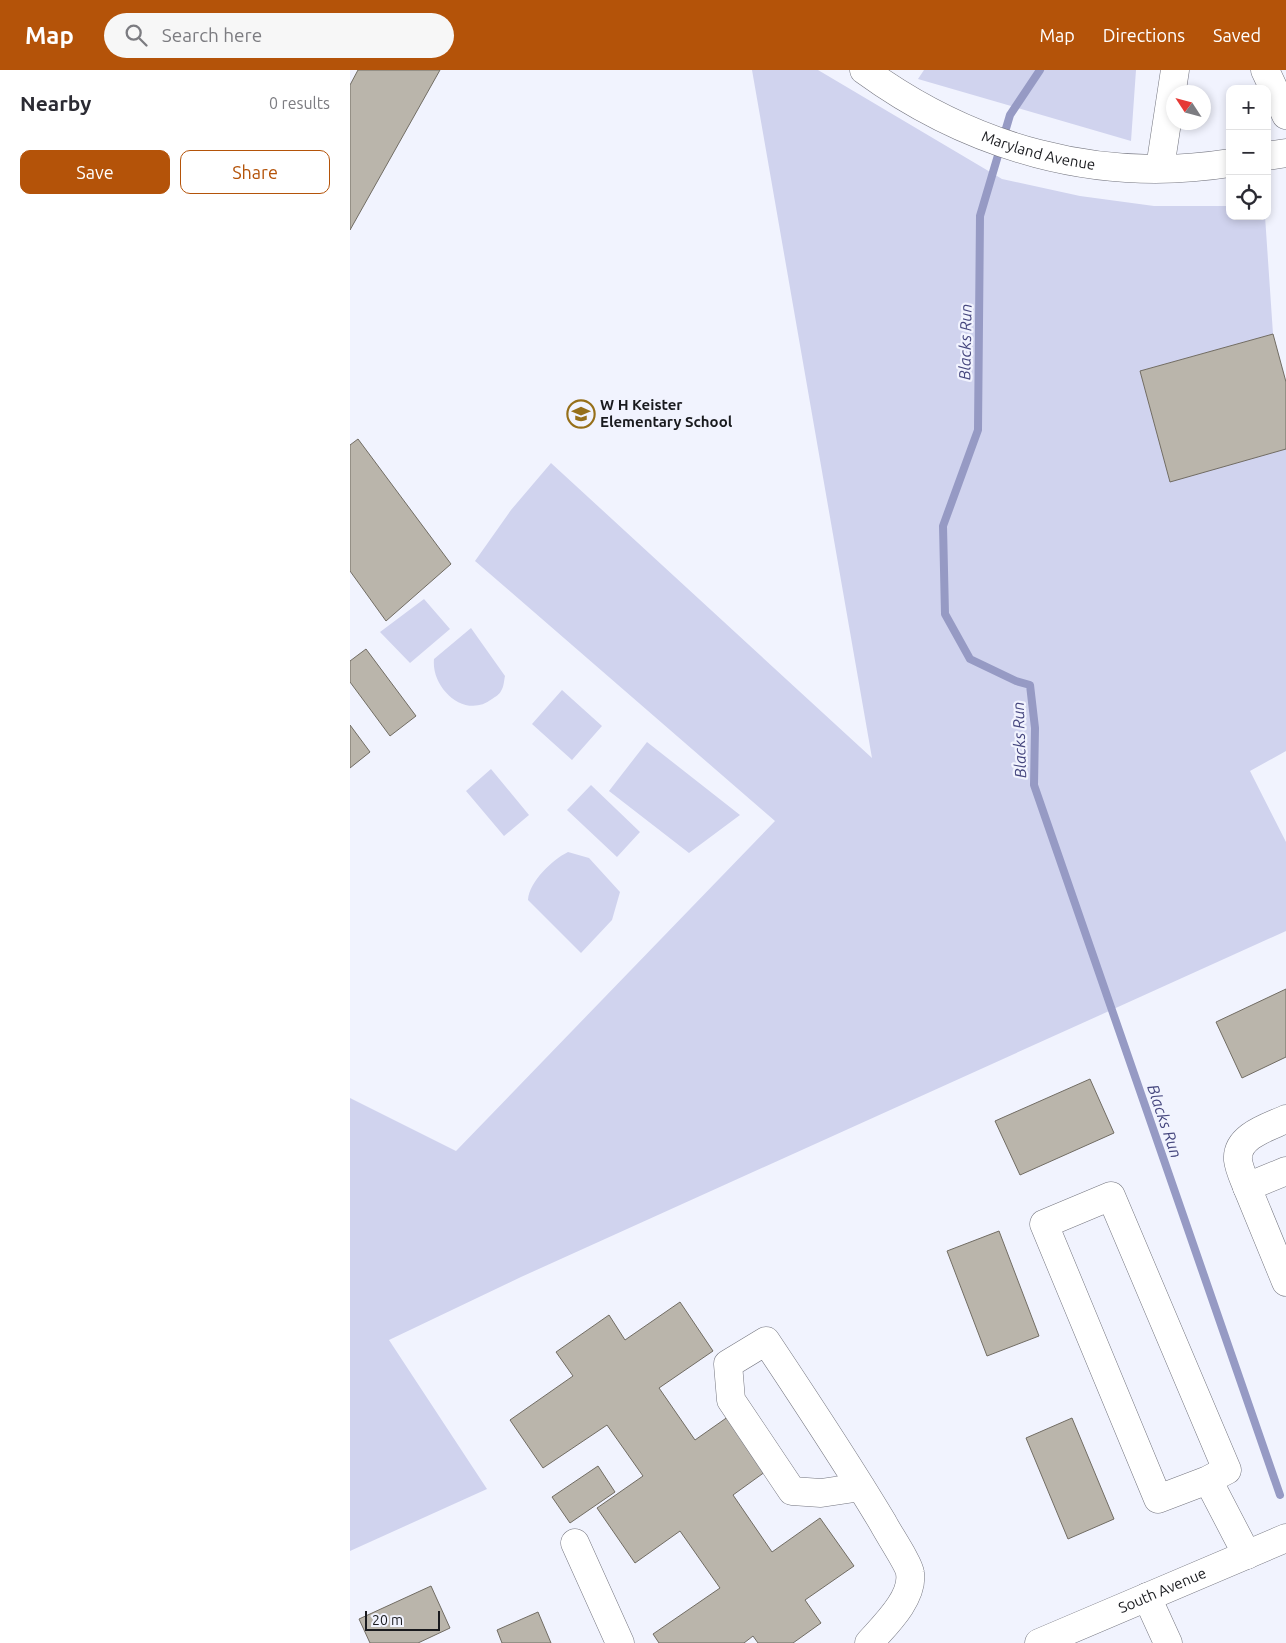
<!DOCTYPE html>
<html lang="en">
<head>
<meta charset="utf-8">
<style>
	body { margin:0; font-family:Ubuntu,sans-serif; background:#f7f7f7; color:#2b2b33 }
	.controls { position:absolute; right:15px; top:15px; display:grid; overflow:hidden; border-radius:10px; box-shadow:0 2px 8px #0003 }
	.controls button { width:45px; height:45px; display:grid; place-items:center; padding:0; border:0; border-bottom:1px solid #e1e1e2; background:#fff; color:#2b2b33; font:25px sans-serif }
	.compass { position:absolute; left:816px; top:15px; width:45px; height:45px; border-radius:50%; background:#fff; box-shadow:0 2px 8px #0003; rotate:306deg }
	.scale { position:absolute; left:15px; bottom:12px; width:75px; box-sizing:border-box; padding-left:5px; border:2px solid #191a1e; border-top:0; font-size:14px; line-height:18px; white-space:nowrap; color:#191a1e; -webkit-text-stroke:4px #f1f3fe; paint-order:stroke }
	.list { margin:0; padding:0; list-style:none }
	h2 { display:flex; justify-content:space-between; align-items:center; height:65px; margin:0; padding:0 20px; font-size:21px }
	h2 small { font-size:16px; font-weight:400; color:#7c7c81 }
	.actions { display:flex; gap:10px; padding:15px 20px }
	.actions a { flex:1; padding:11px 0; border:1px solid #b45309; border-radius:10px; text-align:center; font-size:18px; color:#b45309 }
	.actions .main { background:#b45309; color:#fff }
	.icon { flex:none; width:28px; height:28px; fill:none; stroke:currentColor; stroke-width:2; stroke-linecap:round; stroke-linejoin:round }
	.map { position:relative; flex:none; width:936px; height:1573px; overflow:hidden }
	header { display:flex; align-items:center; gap:30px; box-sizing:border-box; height:70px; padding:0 25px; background:#b45309; color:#fff }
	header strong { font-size:24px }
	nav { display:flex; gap:28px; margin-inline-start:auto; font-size:18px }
	.search { width:350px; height:45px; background:#f7f7f7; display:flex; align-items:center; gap:12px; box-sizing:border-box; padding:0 18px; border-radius:28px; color:#7c7c81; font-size:19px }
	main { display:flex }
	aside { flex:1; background:#fff }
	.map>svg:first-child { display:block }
</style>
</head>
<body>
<header>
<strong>Map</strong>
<div class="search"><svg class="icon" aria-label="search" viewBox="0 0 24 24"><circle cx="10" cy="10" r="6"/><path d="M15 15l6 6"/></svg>Search here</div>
<nav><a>Map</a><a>Directions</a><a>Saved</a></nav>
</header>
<main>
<aside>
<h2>Nearby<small>0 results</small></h2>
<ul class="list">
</ul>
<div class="actions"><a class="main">Save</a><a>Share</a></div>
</aside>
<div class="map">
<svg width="936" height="1573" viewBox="0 0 936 1573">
	<rect width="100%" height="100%" fill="#f1f3fe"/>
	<!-- green -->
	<path fill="#d0d3ee" d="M402,0H468L652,109L730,126L804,136H880V146H915L923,264L790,301L820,411L936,379V681L900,701L936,772V861L171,1207L39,1270L137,1419L0,1481V1028L106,1081L425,751L125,491L161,440L201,393L522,688Z
		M574,0H786L781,71L568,9Z
		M74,529L100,559L60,593L30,562Z
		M121,558L155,606C154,610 154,617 151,621C150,624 145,627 142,629C115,650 81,618 84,589Z
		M212,620L252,656L222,690L182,654Z
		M297,672L390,745L339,783L259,721Z
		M141,699L179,745L154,766L116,721Z
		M241,715L290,762L267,787L217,740Z
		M218,782L239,788L270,822L262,850L231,883L178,830C179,812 202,790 218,782Z"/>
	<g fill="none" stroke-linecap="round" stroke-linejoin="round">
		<!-- stream -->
		<path stroke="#969ac4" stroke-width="8" d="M690,0L660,45L630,146L628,360L593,456L595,544L620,589L666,611L680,615L685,658L684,715L930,1425"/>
	</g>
	<!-- building -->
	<path fill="#bab5ab" stroke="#716c63" d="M8,0H90L0,160V15Z
		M923,264L936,312V379L820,412L790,301Z
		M8,369L101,494L36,551L0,501V375Z
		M16,579L66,646L40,666L0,612V591Z
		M0,655L20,682L0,698Z
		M936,919V987L892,1008L866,952Z
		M740,1009L764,1063L670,1105L645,1051Z
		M649,1161L689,1266L637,1286L597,1181Z
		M330,1232L363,1281L309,1318L345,1370L382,1344L419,1399L383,1425L422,1482L470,1448L504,1496L455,1530L471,1553L443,1573H408L403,1566L394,1573H309L303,1564L370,1518L330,1461L285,1493L247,1438L293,1406L257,1355L193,1398L160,1350L223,1306L206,1282L259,1245L275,1270Z
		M722,1348L764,1449L718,1469L676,1368Z
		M248,1396L265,1422L220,1453L202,1427Z
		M81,1516L100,1558L68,1573H20L9,1549Z
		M188,1542L201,1573H152L147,1560Z"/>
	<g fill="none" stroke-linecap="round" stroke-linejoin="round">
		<!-- minor casing -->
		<g stroke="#74757f" stroke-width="29">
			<g id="minor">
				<path d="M915,0L936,45"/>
				<path d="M810,98L825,0"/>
				<path d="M936,1049C919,1057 886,1066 888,1090C889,1099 894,1109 897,1117L936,1101"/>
				<path d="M897,1117L936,1212"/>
				<path d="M858,1410L877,1400L761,1126L694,1154L808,1429L858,1410L897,1485"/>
				<path d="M511,1417L471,1423L442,1421L381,1330L378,1294L416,1271C456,1331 496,1391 533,1453C538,1463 559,1494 560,1503C564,1528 534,1556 519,1573"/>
				<path d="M225,1473L270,1573"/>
				<path d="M797,1527L818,1573"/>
				<path id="s1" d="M689,1573L936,1468"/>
			</g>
		</g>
		<!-- major casing -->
		<g stroke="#74757f" stroke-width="29">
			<g id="major">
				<path id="s2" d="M514,0C621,78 748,114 880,93"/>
				<path d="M917,86L936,83"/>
			</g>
		</g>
		<!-- minor -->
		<use href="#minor" stroke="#fff" stroke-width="28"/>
		<!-- major -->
		<use href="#major" stroke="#fff" stroke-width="28"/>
	</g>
	<!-- icons -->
	<defs>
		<g id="school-ring" transform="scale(1.4375)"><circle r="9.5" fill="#f1f3fe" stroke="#966f19" stroke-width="1.5"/><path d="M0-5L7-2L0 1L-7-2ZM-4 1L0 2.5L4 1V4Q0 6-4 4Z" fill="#966f19"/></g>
	</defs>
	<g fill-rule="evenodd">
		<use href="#school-ring" x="231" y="344"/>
	</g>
	<g text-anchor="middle" stroke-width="4.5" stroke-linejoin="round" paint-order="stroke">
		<!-- street labels -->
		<g font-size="15" fill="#191a1e" stroke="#f1f3fe">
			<text dy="5" stroke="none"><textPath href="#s2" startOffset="194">Maryland Avenue</textPath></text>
			<text dy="5" stroke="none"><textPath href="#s1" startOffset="134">South Avenue</textPath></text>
		</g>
		<!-- poi labels -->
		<g font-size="15" font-weight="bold" fill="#191a1e" stroke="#f1f3fe" text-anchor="start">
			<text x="250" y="340">W H Keister<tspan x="250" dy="17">Elementary School</tspan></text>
		</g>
		<!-- water labels -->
		<g font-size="16" font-style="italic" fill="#45467e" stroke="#f1f3fe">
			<text transform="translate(615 272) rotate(-89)" y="6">Blacks Run</text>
			<text transform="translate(669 670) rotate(-92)" y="6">Blacks Run</text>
			<text transform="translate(815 1051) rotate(71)" y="6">Blacks Run</text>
		</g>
	</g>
</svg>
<div class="controls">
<button>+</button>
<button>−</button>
<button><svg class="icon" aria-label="locate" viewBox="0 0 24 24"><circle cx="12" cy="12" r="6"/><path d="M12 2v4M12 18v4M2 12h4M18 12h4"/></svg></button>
</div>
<svg class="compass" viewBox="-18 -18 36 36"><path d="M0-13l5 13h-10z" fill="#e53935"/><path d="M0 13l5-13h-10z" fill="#7c7c81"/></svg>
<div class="scale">20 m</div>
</div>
</main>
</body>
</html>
